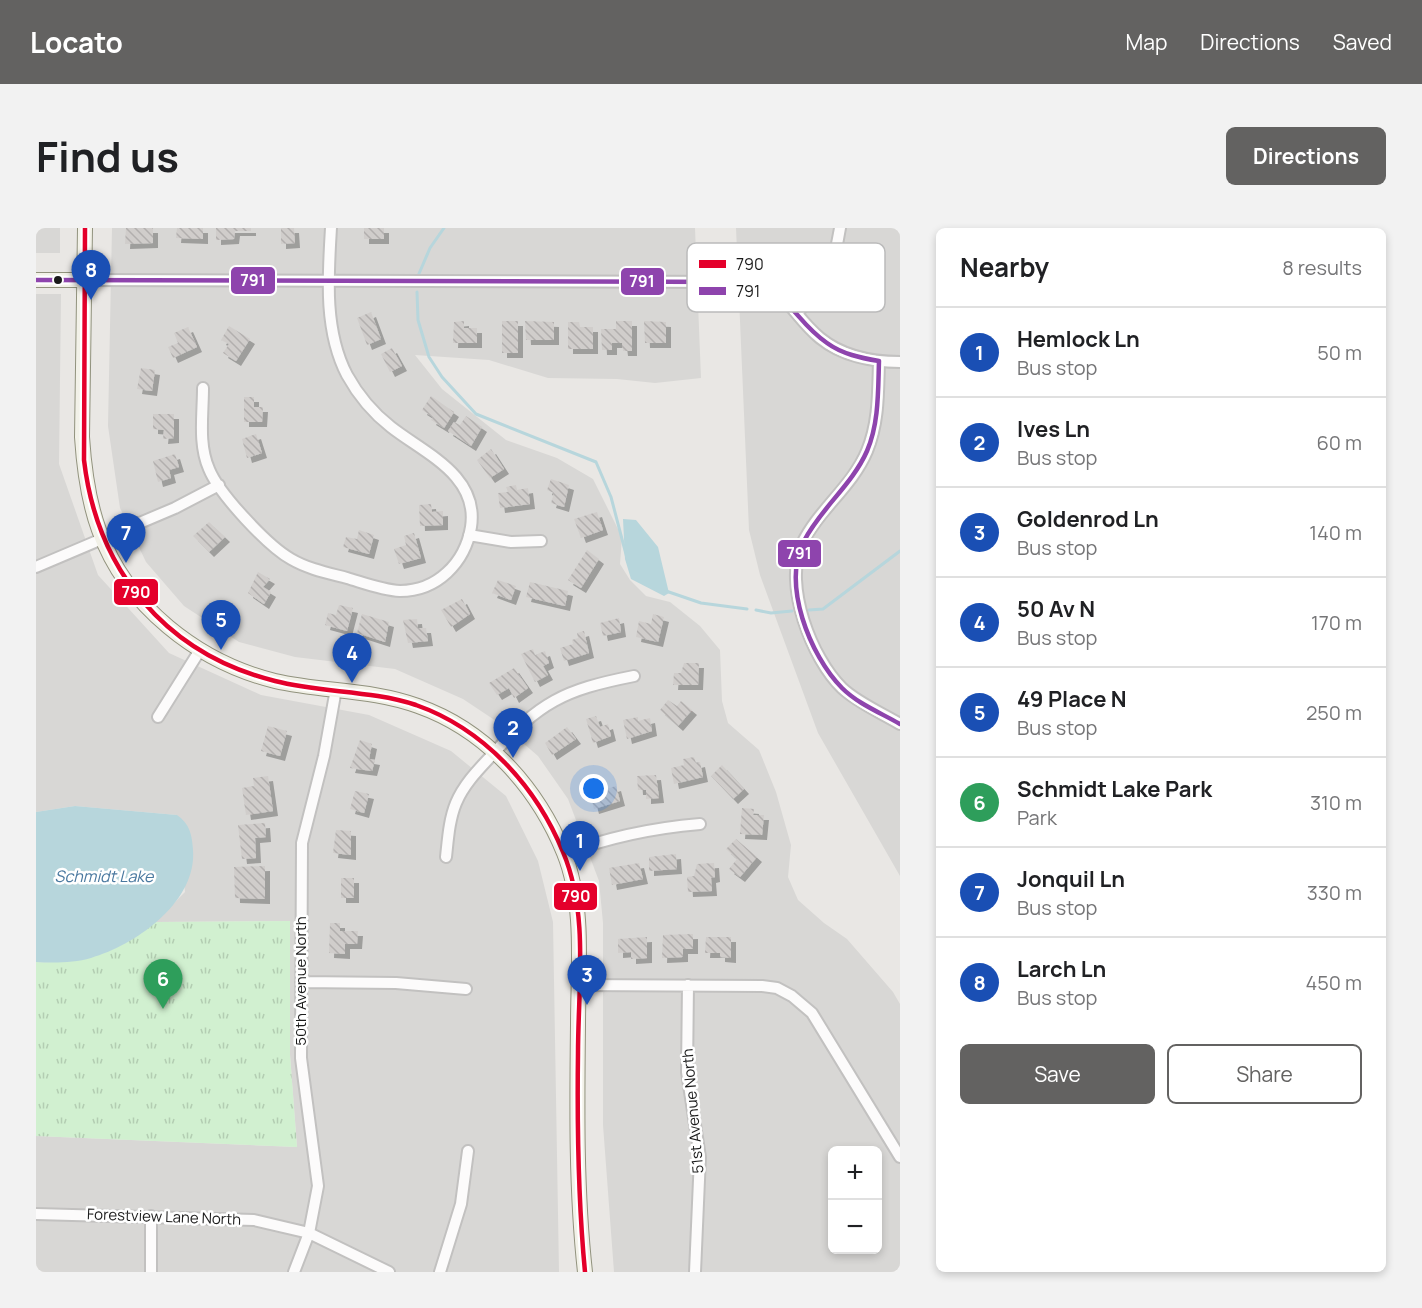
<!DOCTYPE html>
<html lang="en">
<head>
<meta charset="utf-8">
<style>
	body { margin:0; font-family:Manrope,sans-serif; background:#f2f2f2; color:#202124 }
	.controls { position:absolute; right:18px; bottom:18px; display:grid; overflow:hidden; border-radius:9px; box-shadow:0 3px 9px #0003 }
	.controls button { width:54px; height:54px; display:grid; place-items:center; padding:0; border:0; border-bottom:2px solid #e0e0e0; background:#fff; color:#202124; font:30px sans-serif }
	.you { position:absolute; left:558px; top:561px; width:21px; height:21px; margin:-15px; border:4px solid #fff; border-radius:50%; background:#1a73e8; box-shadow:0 0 0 9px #1a73e833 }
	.badge { display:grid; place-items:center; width:39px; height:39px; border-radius:50%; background:#636261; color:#fff; font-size:20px; font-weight:700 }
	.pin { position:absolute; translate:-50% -50px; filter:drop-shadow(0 2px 3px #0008) }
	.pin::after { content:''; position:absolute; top:32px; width:21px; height:18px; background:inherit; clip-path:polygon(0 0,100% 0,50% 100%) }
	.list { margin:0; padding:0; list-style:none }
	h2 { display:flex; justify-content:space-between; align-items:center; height:78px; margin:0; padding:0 24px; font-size:26px }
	h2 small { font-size:20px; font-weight:400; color:#757577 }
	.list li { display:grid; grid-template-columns:39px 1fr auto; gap:18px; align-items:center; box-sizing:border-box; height:90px; padding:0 24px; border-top:2px solid #e0e0e0 }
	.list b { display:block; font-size:22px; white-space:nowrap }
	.list p { margin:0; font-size:20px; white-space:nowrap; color:#757577 }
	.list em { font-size:20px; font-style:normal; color:#757577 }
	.actions { display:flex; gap:12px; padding:18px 24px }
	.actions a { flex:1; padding:14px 0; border:2px solid #636261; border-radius:9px; text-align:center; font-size:21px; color:#636261 }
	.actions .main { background:#636261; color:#fff }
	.map { position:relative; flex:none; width:864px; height:1044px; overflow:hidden; border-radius:9px }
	header { display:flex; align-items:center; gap:36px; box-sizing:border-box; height:84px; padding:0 30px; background:#636261; color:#fff }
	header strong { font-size:28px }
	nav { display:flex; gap:33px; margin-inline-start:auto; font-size:21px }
	.intro { display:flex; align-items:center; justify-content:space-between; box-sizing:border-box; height:144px; padding:0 36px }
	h1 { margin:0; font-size:42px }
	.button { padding:15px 27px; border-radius:9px; background:#636261; color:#fff; font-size:21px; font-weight:700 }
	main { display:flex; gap:36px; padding:0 36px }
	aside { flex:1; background:#fff; border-radius:9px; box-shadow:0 3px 9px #0003 }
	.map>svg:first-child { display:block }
</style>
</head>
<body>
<header>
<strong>Locato</strong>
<nav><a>Map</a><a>Directions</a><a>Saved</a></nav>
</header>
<div class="intro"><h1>Find us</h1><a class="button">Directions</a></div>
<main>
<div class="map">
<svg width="864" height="1044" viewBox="0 0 864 1044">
	<defs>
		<pattern id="park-tufts" width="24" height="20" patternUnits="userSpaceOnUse" patternTransform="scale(1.5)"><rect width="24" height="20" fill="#d1f0d0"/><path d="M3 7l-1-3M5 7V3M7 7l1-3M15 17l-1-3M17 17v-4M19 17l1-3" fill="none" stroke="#b3cdb2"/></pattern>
		<pattern id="building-back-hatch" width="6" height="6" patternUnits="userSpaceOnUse" patternTransform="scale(1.5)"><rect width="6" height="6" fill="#d0cdcb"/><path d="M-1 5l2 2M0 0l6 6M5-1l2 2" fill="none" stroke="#b2afae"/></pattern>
		<filter id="shadow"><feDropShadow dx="5" dy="5" stdDeviation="0" flood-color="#0004"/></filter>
	</defs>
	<rect width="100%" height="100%" fill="#e9e7e4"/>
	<!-- residential -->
	<path fill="#d8d7d5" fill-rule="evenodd" d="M0,0H24V25H0Z
		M76,0H659L665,150L619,155L581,151L512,150L453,132L379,127L406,161L470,212L521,230L557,251L586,309L584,336L594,352L610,368L634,374L664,398L684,422L686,473L692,495L723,522L740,564L755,617L752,649L762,672L788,695L811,711L857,764L864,776V1044H578L567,897V695L563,653L532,571L502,528L466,497L427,471L359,441L259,429L203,414L148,378L110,334L84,280L72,198ZM796,922H842V1022H796Z
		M700,0H864V648L782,505L724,347L713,302Z
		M0,66H25L23,236L62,347L133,425L225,467L333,487L415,523L470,568L502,633L517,694L523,1044H0V908L261,919L254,827L253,693L119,694L149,664L141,587L39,578L0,584Z"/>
	<!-- park -->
	<path fill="url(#park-tufts)" d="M254,693V827L261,919L0,908V734C45,736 85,724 119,694Z"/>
	<!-- water -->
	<path fill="#b7d6dc" d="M587,291L600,292L622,319L633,365L628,368L595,351L589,331Z
		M39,578L141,587C154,596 156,607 157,622C161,674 100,717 55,730C38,735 17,735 0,734V584Z"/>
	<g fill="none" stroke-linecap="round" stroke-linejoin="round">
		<!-- stream -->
		<path stroke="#b7d6dc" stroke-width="3" d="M382,48L394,20L408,0
			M381,64L382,92L393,129L406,149L440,186L560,234L575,269L592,334
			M630,363L665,375L711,381
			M720,382L735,385L756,383
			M773,382L787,381L864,323"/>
	</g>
	<!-- building -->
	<path fill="url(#building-back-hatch)" filter="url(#shadow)" d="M90,0H117V15L89,16Z
		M141,0H167V11L140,10Z
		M180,0H215V3H199L198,11L180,12Z
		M245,0H258L259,15L245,16Z
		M328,0H348V11H328Z
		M335,84L345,111L331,117L321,90Z
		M428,93V100H441V115H417L418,94Z
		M466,93H482V125H466Z
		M489,93L518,94V112H490Z
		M580,93H596V123H587L586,115H576V122H566L565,101H580Z
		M608,93L630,94V115H609Z
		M532,94H543L544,99H557V121H532Z
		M193,98L214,111L200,133L187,125L193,116L185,112Z
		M152,99L161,119L137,130L132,119L142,115L138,105Z
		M356,120L366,138L354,144L345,126Z
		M105,140L119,142L116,163L101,161Z
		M395,168L418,184L408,200L395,192L397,189L386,182Z
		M208,169H218V179H227L226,194H208Z
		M117,186H138V210L127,211L128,202L117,201Z
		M430,188L446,199L435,218L412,203L418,194L424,197Z
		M220,206L226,225L211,230L206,211Z
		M455,221L468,241L454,250L441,232Z
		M139,226L143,239L133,242L135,250L122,254L117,233Z
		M515,251L533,257L528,279L515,275L518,265L511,262Z
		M480,257L481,262L492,260L494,276L464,280L462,265L472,264L470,259Z
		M395,276L396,284L407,283V297L384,298L383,277Z
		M561,284L567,302L545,310L538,291Z
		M173,294L189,309L173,324L157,308Z
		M323,302L338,307L333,326L307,319L310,309L321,311Z
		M378,305L385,330L363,336L358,321L370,317L368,308Z
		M551,322L563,331L545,360L532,352Z
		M222,344L234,351L227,359L235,364L228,376L212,365Z
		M462,352L480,358L475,372L456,365Z
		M494,354L532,363L529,378L490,369Z
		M426,371L434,386L415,399L405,382Z
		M303,377L317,380L311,403L289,397L292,385L300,387Z
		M326,386L353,394L349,414L321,405Z
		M617,386L628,389L622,414L600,409L603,393L615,396Z
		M583,390L585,404L567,408L564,395Z
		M381,391L382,400H390L392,413L372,415L367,392Z
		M548,403L553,425L528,433L524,420L537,416L536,412L542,410L541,405Z
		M497,421L499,427L509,423L513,435L507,438L512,447L499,454L485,426Z
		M648,435H663L662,457H637L638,445H645Z
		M478,440L492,460L478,470L473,460L461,467L453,455Z
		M632,472L641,478L645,473L656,482L642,498L624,482Z
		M560,488L564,499L572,496L575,508L557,515L550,491Z
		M602,489V493L614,490L616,503L591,511L587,492Z
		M232,498L251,503L244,528L225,523Z
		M531,499L540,511L516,527L509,515Z
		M324,512L336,516L333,531L339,532L336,543L314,540Z
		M658,529L660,535L664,534L667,549L638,556L635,540L648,537L647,531Z
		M686,537L708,561L697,571L675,548Z
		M620,547L623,570L610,571V562H602L601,548Z
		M232,548L237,583L210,587L206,560L218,558L217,550Z
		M580,558L584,573L558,581L554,566Z
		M319,563L333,566L328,585L314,581Z
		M706,580L718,581L717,587H728L726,607L704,606Z
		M229,595L230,609L219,610L220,630L206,631L202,597Z
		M300,602L315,603V627L297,625Z
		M700,611L721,629L704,649L693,641L701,631L690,621Z
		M640,626L641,641L613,643V629Z
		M603,635L607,651L576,657L573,640Z
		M678,635L679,649L675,650L676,663L652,664L651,649L658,648L661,636Z
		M229,638V671L199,670L198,639Z
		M305,650H318V670H305Z
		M294,695H304V703H322L321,716H309V726L293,725Z
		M657,706V721H647V729L626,730L627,707Z
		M611,709V730L595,731V724L582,725V711Z
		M670,709H695V730L684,729V725H669Z"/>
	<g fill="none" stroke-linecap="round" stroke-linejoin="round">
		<!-- street casing -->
		<g stroke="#c2c1c0" stroke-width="14">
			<path id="street" d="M48,52L707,54C752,59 754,85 784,110C806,128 837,134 864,134
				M761,85C786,60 799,35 804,0
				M843,133C842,164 843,194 831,223C816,259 782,282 766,316C747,357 776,431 806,460C822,475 846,485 864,496
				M167,160C167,187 162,216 173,241C183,266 232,318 255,331C272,341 292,345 311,350C328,355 346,362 364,363C401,363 429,335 435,299C443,247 388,225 355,199C337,185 322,167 311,147C288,103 292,49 295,0
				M433,307L475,314L505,313
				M0,339L139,280L183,257
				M122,489L164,422
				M528,626C573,609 616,600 664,596
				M410,629C412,611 413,592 420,575C428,556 442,542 456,527C504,474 527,462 598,448
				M265,754L360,755L430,761
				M542,757L726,758L741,760L756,768L776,785L864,929
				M652,757L651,844L664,929L659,1044
				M0,986L218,992L273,1005L353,1044
				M115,1044V988
				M258,1044L273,1005L282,958L265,830L266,615L288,528L300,461
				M404,1044L425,976L432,923"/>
		</g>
		<!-- secondary casing -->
		<g stroke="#91927d" stroke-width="16">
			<path id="secondary" d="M49,0L46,209C48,240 52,272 63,302C90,378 162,434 239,453C287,464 336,461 382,478C450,502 501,559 528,625C549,677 542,742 542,797C541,880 540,962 549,1044
				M0,52H48"/>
		</g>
		<!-- street -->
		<use href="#street" stroke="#fcfbfb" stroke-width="10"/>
		<!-- secondary -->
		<use href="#secondary" stroke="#f2f1e8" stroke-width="14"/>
		<!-- bus-1 casing -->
		<g stroke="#fff" stroke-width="9">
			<path id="bus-1" d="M49,0L48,232C61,343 130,426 239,453C286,465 334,462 380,477C448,501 500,558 527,624C553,685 542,760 542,825C541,898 542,971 549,1044"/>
		</g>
		<!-- bus-2 casing -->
		<g stroke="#fff" stroke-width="9">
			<path id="bus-2" d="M0,52L707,54C756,63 756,91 791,115C806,126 825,130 843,133
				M843,133C842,163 843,195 831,223C816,257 785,280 768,313C745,355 774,428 806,460C822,476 845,485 864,496"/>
		</g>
		<!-- bus-1 -->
		<use href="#bus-1" stroke="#e4002b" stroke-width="4.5"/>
		<!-- bus-2 -->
		<use href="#bus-2" stroke="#8e44ad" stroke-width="4.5"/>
	</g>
	<!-- markers -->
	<circle fill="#1b1b1b" stroke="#fff" stroke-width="2" cx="22" cy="52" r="5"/>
	<g text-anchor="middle" stroke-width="5" stroke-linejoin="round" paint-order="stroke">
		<!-- street labels -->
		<g font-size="15" fill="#1b1b1b" stroke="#fff">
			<text transform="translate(265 753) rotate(-90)" y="5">50th Avenue North</text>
			<text transform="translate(657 883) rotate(-95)" y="5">51st Avenue North</text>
			<text transform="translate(128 989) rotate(2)" y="5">Forestview Lane North</text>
		</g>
		<!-- water labels -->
		<g font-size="16" font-style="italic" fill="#49789f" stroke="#fff">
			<text x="68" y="654">Schmidt Lake</text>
		</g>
	</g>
	<!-- legend -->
	<rect x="651" y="15" width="198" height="69" rx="9" fill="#fff" stroke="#bbb" stroke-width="1.5"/>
	<rect x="663" y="32" width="27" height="8" fill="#e4002b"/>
	<rect x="663" y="59" width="27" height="8" fill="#8e44ad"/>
	<g font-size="16" fill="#1b1b1b">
		<text x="700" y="42">790</text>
		<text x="700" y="69">791</text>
	</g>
	<g stroke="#fff" stroke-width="2">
		<rect x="194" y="38" width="46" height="29" rx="6" fill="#8e44ad"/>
		<rect x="584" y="39" width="45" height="29" rx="6" fill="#8e44ad"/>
		<rect x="741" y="311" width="45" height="29" rx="6" fill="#8e44ad"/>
		<rect x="77" y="350" width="46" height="28" rx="6" fill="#e4002b"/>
		<rect x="517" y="654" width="45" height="29" rx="6" fill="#e4002b"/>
	</g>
	<g font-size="16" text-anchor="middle" font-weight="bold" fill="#fff">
		<text x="217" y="58">791</text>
		<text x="606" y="59">791</text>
		<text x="763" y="331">791</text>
		<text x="100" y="370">790</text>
		<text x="540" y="674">790</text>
	</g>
</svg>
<div class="controls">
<button>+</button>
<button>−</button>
</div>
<div class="you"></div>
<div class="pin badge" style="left:544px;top:643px;background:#1a4fb4">1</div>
<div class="pin badge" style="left:477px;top:530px;background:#1a4fb4">2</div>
<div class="pin badge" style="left:551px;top:777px;background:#1a4fb4">3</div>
<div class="pin badge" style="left:316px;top:455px;background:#1a4fb4">4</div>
<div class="pin badge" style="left:185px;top:422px;background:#1a4fb4">5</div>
<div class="pin badge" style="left:127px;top:781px;background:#2e9e5b">6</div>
<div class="pin badge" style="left:90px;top:335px;background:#1a4fb4">7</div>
<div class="pin badge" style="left:55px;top:72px;background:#1a4fb4">8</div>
</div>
<aside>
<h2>Nearby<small>8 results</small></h2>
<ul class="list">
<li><span class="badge" style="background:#1a4fb4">1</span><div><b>Hemlock Ln</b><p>Bus stop</p></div><em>50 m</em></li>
<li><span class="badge" style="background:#1a4fb4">2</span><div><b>Ives Ln</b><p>Bus stop</p></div><em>60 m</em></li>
<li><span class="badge" style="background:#1a4fb4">3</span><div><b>Goldenrod Ln</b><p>Bus stop</p></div><em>140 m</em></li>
<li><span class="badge" style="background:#1a4fb4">4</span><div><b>50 Av N</b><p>Bus stop</p></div><em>170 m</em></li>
<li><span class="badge" style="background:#1a4fb4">5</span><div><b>49 Place N</b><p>Bus stop</p></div><em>250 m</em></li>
<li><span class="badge" style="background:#2e9e5b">6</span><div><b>Schmidt Lake Park</b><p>Park</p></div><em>310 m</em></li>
<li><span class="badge" style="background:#1a4fb4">7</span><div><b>Jonquil Ln</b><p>Bus stop</p></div><em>330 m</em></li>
<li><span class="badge" style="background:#1a4fb4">8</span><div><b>Larch Ln</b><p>Bus stop</p></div><em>450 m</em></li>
</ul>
<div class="actions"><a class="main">Save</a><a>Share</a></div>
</aside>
</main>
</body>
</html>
